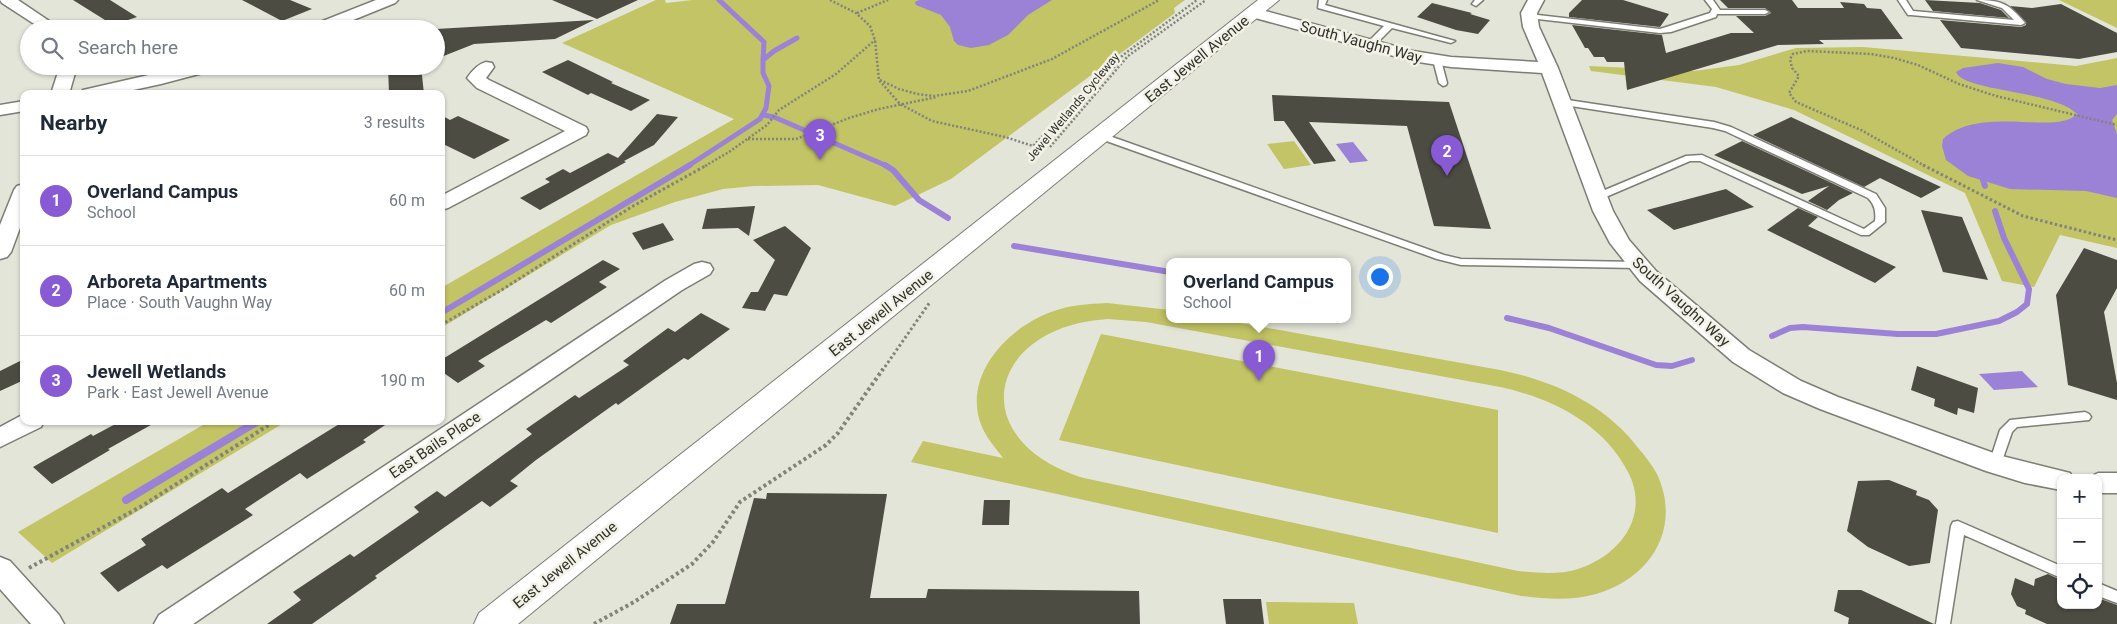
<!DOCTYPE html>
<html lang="en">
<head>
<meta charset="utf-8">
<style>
	body { margin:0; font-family:Roboto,sans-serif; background:#f6f6f7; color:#1f2937 }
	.controls { position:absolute; right:15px; bottom:15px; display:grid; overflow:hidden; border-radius:10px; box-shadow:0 1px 4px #0004 }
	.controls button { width:45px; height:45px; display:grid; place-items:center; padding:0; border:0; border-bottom:1px solid #e0e1e3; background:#fff; color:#1f2937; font:25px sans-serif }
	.you { position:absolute; left:1379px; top:276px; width:18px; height:18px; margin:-12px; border:4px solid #fff; border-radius:50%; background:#1a73e8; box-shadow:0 0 0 8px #1a73e833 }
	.badge { display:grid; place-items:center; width:32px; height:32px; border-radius:50%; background:#885bd5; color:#fff; font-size:16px; font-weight:700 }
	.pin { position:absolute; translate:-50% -41px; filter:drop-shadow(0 1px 2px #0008) }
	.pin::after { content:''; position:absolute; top:26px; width:18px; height:15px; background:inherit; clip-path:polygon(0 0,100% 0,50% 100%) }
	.popup { position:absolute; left:1166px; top:258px; width:185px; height:65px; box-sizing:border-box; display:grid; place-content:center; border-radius:10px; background:#fff; filter:drop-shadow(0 1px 4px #0005); font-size:16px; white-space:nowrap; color:#747a83 }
	.popup b { font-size:19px; color:#1f2937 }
	.popup::after { content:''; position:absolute; left:50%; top:100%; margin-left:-10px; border:10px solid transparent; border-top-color:#fff }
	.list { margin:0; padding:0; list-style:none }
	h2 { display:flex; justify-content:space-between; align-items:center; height:65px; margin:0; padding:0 20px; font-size:21px }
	h2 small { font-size:16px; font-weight:400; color:#747a83 }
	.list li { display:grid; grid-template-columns:32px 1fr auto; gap:15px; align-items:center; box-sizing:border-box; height:90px; padding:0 20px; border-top:1px solid #e0e1e3 }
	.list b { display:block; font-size:19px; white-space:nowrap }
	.list p { margin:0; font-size:16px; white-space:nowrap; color:#747a83 }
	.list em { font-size:16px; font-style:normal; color:#747a83 }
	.icon { flex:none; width:28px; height:28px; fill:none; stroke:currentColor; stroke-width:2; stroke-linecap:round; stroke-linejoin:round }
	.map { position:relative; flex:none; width:2117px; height:624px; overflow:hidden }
	.search { position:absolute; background:#fff; box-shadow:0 1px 4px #0004; left:20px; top:20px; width:425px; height:55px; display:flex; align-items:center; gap:12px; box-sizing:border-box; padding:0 18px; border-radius:28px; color:#747a83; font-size:19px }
	.panel { position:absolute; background:#fff; box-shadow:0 1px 4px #0004; left:20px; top:90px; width:425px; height:335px; border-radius:10px }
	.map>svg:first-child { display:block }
</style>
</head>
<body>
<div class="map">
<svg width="2117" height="624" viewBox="0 0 2117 624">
	<rect width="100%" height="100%" fill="#e4e5d9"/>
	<!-- green -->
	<path fill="#c2c465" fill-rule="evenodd" d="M656,0H665L666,3L692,0H1185L1174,8L1175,13L951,179L895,206L818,185L754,186L723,189L675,202L611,225L441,328V288L734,119L562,43Z
		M2059,0H2117V28Z
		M1863,47L2076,66L2117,58V248L2060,235L2034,287L2002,281L1965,193L1794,110L1716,87L1591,71L1589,66L1694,71L1739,65L1796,48Z
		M1294,141L1311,165L1284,169L1267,144Z
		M1107,303L1170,310V320H1224L1500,370C1554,381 1605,404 1639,449C1645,456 1652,465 1657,474C1682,528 1651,578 1596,594C1571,601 1546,599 1521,596L911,462L923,441L1003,458C996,448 987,439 982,427C961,377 1007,328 1051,312C1069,305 1088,304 1107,303ZM1108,319L1146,322L1500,387C1551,398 1603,423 1628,472C1651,516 1619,556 1578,569C1559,575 1538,573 1518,571L1084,478C961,440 988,326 1108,319Z
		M1101,334L1498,410V533L1059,440Z
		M210,421H287L52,563L18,532Z
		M1266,602L1354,603L1358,624H1269Z"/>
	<!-- water -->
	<path fill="#9c82d6" d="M919,0H1052L1028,15L1008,35L989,45L971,48L958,45L954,41L950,27L941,15L916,5L915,2Z
		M1998,63L2023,67L2047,79L2066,84L2100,88L2117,85V114L2112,120L2117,134V198L2086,191L2010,189L1968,176L1946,160L1942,146L1943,139C1981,104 2056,136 2077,114C2054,90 1964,92 1956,72L1963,68Z
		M1353,142L1368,161L1350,163L1336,144Z
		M2022,371L2038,387L1994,390L1979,374Z"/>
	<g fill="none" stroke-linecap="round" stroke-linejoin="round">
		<!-- stream-far2 -->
		<path stroke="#9c82d6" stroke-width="5" d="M719,0L764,42L763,60
			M763,115L774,117L887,166
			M688,166L760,119L766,108L769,86L763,73V60L774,51L797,38"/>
		<!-- stream-far1 -->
		<path stroke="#9c82d6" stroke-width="6" d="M885,165L893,170L919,200L948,218
			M1983,180L1985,186
			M1014,246L1170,272
			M441,313L690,165
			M1507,318L1549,328L1656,365L1672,366L1692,360
			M1772,336L1790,328L1803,327L1898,334H1936L1999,321L2017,312L2027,304L2029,289L2004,238L1995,211"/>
		<!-- stream -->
		<path stroke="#9c82d6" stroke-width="8" d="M126,500L258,421"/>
	</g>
	<!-- building -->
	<path fill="#4c4c43" d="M73,0H110L137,17L113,25Z
		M242,0H290L312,9L282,21Z
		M552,0H638L597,19Z
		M1582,0H1623L1669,14L1660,27L1569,17V13Z
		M1720,0H1792L1798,8H1844L1840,2L1864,4L1867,8L1881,9L1903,39L1819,40L1824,44L1778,45L1627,90L1624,62H1607L1604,57H1594L1588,48H1585L1572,25L1662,35L1666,53L1731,33H1754L1736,16H1765L1771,13L1765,8H1728Z
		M1925,0L1980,3L2001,10L2009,18L1933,11Z
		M1432,3L1472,13L1470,14L1490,20L1478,34L1456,30L1417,17Z
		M2061,4L2117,33V52L2079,59L1961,48L1940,20L2021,27L2026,25V22L2010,6L2032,8Z
		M594,20L555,39L474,44L436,59V29Z
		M568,60L613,82L611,83L650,100L631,111L591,93L588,95L542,72Z
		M388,66H421L424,94H389Z
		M1272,95L1449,102L1491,229L1434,226L1407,126L1309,122L1336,161L1314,164L1284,121H1274Z
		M657,114L678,117L654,145L624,161L626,162L540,210L520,198L550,182L545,179L563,169L570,173L608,153L618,158Z
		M441,115L450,120L458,116L510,140L474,159L441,143Z
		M1791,117L1941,187L1921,198L1880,178L1864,187L1753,135Z
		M1742,141L1853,193L1839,200L1827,210L1808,201L1829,186L1802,194L1714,155Z
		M1726,189L1754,207L1674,230L1647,210Z
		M755,206L749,236L738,228L702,229L707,209Z
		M1798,208L1818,217L1808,226L1896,267L1875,283L1767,230Z
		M1921,210L1962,217L1988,280L1943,272Z
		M663,223L674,240L643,250L632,233Z
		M785,226L811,248L787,296L774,294L765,311L742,308L751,292H758L775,260L753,240Z
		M2084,248L2117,260V288L2104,312L2117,383V400L2068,385L2056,295Z
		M603,260L620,269L599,282L607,287L551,323L546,320L478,361L485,366L458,383L441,371V360Z
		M701,313L730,329L688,360L684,358L618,405L616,403L536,460L510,481L518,486L490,507L482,501L375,576L377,578L312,624H267L301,600L293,592L350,554L354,557L419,512L414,507L437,491L445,497L532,434L526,429L575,395L579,398L629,365L623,361L668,328L675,332Z
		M24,359V380L0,391V371Z
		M1917,366L1978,388L1974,413L1958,408L1957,415L1934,406L1935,399L1911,390Z
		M121,421H158L108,449L110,450L52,484L33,467L91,434L93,436Z
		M344,421H391L363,440L366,442L307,479L300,473L245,509L253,515L167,569L162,565L118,592L100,573L146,545L141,539L222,488L228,493Z
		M1889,480L1917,491L1916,495L1929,500L1938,510L1930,563L1909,566L1868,547L1847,531L1858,481Z
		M767,493L887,494L870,598H926L928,589L1139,591L1140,624H670L677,604H725L754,498L766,499Z
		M984,500H1010L1009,525H982Z
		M2048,574L2061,580V605H2098V598L2117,605V624H2047L2025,614L2026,610L2017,606L2011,594L2015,578L2034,586L2035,579Z
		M1838,590H1861L1934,624H1848L1849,618L1834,611Z
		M1223,599H1261L1264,624H1226Z"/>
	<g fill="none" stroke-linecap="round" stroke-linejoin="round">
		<!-- service casing -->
		<g stroke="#7c7d73" stroke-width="3">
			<path id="service" d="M1319,0H1327L1325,5L1455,41L1451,43L1392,28L1372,48H1366V44L1384,26L1318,8Z
				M1475,0H1483L1476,6L1472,4Z
				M1705,0H1713L1720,10H1765L1769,12L1765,14H1717L1716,17L1671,32L1660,33L1529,18L1525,16L1529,14L1660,29L1710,13L1712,9Z
				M1898,0H1906L1913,11L2014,20L2002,8L1977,0C2002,0 2009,4 2025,23L2021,25L1911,15H1908Z
				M1437,57L1441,60L1447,83L1446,85L1443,86L1439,83L1433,60Z
				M1561,99L1714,122L1731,127L1876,194L1885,208V222L1869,235H1861L1700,161H1690L1601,199H1593L1592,197L1593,195L1686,156L1702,155L1864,229L1875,221C1876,212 1875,205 1868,198L1725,131L1713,128L1558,104V100Z
				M1101,133L1444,255L1461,259L1637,262L1642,265L1637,268L1461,265L1437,259L1098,138L1096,136Z
				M2085,412L2089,414L2091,417L2089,420L2017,427L2012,432L2000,467L1995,469L1990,467L1989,464L2000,430L2010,420Z
				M1958,521L2061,566V578L1964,535L1950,624H1936L1951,526L1953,522Z
				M2098,583L2117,591V603L2098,596Z"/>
		</g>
		<!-- minor casing -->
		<g stroke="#7c7d73" stroke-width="3">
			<path id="minor" d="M0,0H18L61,29H42L2,3Z
				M376,0H398L395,3L331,29H308L310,26Z
				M1528,0H1544L1537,13L1539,27L1558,68L1613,211L1629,240L1656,271L1749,350L1801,381L1838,397L2002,456L2070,473L2073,478H2061V490L2025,483L1986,471L1820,409L1783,393L1733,362L1640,281L1610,243L1593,211L1542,73L1451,67L1412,61L1248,16L1246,13L1248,10L1254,8L1413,51L1451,57L1538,62L1523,27L1521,13Z
				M486,62L492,63L494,67L486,78L489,80L586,127L588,131L586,135L448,208L441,210V196L565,131L477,88L467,78C472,71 478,64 486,62Z
				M60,66H77L69,94H51Z
				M188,66H216L214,70L161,84L115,94H80L83,90Z
				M24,101V111L0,115V105Z
				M24,184V217L11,252L7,257L0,259V225L14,190L17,186Z
				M702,262L710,264L713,269L710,274L682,290L193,624H154L159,615L666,280L694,264Z
				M24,414V421H44L41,427L0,447V427Z
				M2098,473H2117V493H2098V478H2088Z
				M0,557L10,561L59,615L64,624H31L0,589Z"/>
		</g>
		<!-- tertiary casing -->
		<g stroke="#7c7d73" stroke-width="2">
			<path id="tertiary" d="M1258,0H1279L518,624H474L479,613Z"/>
		</g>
		<!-- path-far2 -->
		<path stroke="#82837b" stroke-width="2.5" stroke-dasharray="2 2" stroke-linecap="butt" d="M830,0L856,13L870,26L875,40L879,80L900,104L932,121L1005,137L1033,146L1085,92L1121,61
			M857,13L888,0
			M1098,79L1123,55L1197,0
			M880,80L899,89L917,94L934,96L968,91L1052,59L1159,0
			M748,139H796L849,118L879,109L937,97
			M1050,147L1128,56L1206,0
			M705,166L729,152L767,125L779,110L836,74L875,40
			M1925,166L1861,130L1796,102L1789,93L1799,76L1792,68L1790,59L1793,54L1807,51L1871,54L1894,58L1918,65L1959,84L1996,96L2117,125"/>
		<!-- path-far1 -->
		<path stroke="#82837b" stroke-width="3" stroke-dasharray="2.5 2.5" stroke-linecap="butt" d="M1923,165L2023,216L2117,240
			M441,325L500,291L633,206L707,165
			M882,371L930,302"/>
		<!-- path -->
		<path stroke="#82837b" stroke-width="4" stroke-dasharray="3 3" stroke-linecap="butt" d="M29,568L142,506L275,421
			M594,624L634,602L692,564L713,542L740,502L826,445L838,433L883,369"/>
		<!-- service -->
		<use href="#service" fill="#fff" fill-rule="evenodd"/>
		<!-- minor -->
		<use href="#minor" fill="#fff" fill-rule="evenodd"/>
		<!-- tertiary -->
		<use href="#tertiary" fill="#fff" fill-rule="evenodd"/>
	</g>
	<g text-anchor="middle" stroke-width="5" stroke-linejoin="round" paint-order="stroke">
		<!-- far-street labels -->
		<g font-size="12" fill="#30302c" stroke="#f2f2e7">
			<text transform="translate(1073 107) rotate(-50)" y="4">Jewel Wetlands Cycleway</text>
		</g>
		<!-- street labels -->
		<g font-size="15" fill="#30302c" stroke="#f2f2e7">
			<text transform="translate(1361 42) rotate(15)" y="5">South Vaughn Way</text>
			<text transform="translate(1197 59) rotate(-39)" y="5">East Jewell Avenue</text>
			<text transform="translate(1681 302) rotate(42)" y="5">South Vaughn Way</text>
			<text transform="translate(881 313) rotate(-39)" y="5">East Jewell Avenue</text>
			<text transform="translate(435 445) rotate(-34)" y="5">East Bails Place</text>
			<text transform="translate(565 565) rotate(-39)" y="5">East Jewell Avenue</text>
		</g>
	</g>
</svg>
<div class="controls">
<button>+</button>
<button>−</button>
<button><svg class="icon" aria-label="locate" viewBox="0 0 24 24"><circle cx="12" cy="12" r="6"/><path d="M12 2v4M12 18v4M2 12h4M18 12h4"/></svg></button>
</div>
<div class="you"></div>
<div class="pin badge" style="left:1259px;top:381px">1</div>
<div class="popup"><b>Overland Campus</b>School</div>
<div class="pin badge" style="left:1447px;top:176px">2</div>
<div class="pin badge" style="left:820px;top:160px">3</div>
<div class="search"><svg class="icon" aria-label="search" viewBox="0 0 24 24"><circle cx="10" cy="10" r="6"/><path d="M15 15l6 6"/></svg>Search here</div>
<section class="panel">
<h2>Nearby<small>3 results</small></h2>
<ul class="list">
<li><span class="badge">1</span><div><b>Overland Campus</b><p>School</p></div><em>60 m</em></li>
<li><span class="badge">2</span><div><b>Arboreta Apartments</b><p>Place · South Vaughn Way</p></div><em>60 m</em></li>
<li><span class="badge">3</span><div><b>Jewell Wetlands</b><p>Park · East Jewell Avenue</p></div><em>190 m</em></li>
</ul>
</section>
</div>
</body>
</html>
